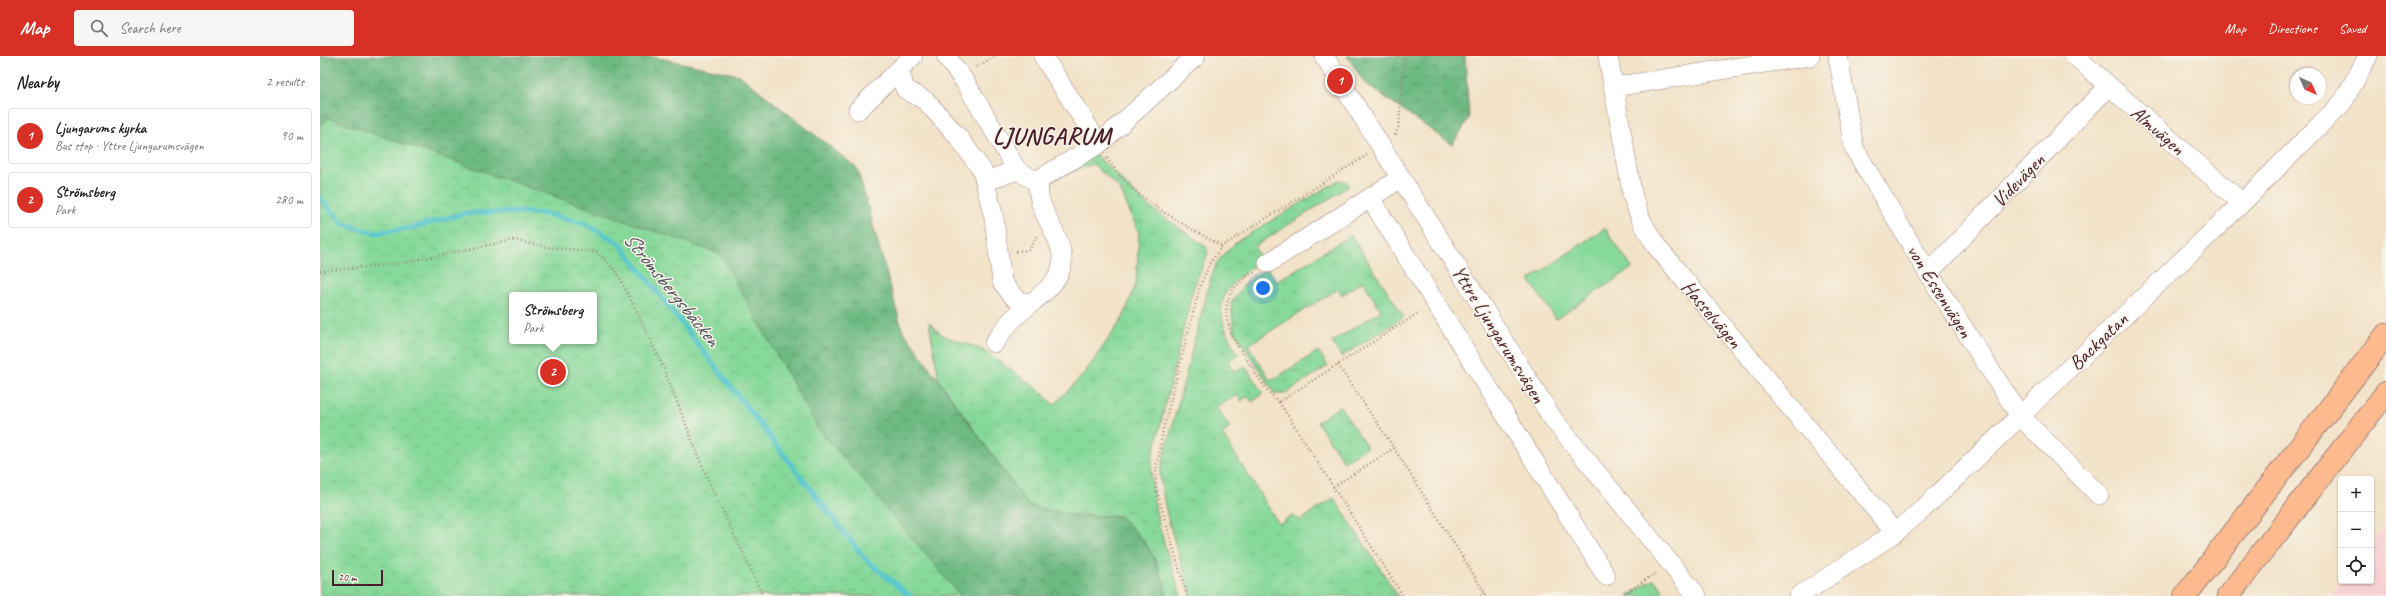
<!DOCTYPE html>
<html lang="en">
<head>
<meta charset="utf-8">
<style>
	body { margin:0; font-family:Caveat,sans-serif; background:#f6f6f6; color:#222 }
	.controls { position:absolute; right:12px; bottom:12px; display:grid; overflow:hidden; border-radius:4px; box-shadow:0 1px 3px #0004 }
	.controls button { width:36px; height:36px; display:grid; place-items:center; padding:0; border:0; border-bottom:1px solid #e0e0e0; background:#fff; color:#222; font:20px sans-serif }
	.compass { position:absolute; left:1970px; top:12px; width:36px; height:36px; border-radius:50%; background:#fff; box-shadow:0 1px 3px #0004; rotate:135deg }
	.scale { position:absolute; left:12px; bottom:10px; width:51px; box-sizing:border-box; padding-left:4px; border:2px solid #4a1f2b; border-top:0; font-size:11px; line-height:14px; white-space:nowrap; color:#4a1f2b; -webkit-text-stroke:3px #f7f3e8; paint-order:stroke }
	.you { position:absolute; left:943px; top:232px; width:14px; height:14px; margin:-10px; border:3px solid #fff; border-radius:50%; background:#1a73e8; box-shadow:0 0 0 6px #1a73e833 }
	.badge { display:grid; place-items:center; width:26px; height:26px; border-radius:50%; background:#d93025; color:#fff; font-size:13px; font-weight:700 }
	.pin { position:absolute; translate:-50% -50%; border:2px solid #fff; box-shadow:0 1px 4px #0006 }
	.popup { position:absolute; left:189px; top:236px; width:88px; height:52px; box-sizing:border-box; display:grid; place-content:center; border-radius:4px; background:#fff; filter:drop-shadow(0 1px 3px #0005); font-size:13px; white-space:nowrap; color:#767676 }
	.popup b { font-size:15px; color:#222 }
	.popup::after { content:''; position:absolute; left:50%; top:100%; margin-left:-8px; border:8px solid transparent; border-top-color:#fff }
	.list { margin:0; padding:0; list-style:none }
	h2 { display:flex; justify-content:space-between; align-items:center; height:52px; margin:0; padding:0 16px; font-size:17px }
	h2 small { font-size:13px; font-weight:400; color:#767676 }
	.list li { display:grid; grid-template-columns:26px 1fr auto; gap:12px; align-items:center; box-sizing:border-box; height:56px; margin:0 8px 8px; padding:0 8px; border:1px solid #e0e0e0; border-radius:4px }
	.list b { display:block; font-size:15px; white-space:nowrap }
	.list p { margin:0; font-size:13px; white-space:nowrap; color:#767676 }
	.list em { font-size:13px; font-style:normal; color:#767676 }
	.icon { flex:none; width:22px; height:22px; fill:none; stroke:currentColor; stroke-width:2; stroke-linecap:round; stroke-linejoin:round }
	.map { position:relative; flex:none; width:2066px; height:540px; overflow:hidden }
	header { display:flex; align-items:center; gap:24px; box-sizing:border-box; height:56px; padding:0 20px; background:#d93025; color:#fff }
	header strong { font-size:19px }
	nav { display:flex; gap:22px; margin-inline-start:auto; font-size:14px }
	.search { width:280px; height:36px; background:#f6f6f6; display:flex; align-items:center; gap:10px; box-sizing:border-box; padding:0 14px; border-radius:4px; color:#767676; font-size:15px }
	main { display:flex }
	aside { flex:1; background:#fff }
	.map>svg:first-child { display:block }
</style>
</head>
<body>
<header>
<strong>Map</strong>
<div class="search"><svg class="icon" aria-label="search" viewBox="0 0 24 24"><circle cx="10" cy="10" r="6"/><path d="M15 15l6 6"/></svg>Search here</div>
<nav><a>Map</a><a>Directions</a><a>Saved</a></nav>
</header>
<main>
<aside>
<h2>Nearby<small>2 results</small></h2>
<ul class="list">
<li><span class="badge">1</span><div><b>Ljungarums kyrka</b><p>Bus stop · Yttre Ljungarumsvägen</p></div><em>90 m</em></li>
<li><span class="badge">2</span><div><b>Strömsberg</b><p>Park</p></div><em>280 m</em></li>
</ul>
</aside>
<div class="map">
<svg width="2066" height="540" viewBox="0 0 2066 540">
	<defs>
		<pattern id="grass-tufts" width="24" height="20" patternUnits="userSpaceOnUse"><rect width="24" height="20" fill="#87d99a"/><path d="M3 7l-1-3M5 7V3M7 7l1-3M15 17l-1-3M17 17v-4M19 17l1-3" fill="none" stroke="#76ba85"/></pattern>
		<pattern id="forest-crowns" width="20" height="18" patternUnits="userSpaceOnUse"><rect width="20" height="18" fill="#6db982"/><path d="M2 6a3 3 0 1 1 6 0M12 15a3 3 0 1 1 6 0" fill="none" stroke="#5c966b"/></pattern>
		<pattern id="park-crowns" width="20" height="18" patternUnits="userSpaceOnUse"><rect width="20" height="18" fill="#87d99a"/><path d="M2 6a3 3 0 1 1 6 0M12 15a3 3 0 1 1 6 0" fill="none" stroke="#76ba85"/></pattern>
	</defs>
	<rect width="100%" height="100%" fill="#f7f3e8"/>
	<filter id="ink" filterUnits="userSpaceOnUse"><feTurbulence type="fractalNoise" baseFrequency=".025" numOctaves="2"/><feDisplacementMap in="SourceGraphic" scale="8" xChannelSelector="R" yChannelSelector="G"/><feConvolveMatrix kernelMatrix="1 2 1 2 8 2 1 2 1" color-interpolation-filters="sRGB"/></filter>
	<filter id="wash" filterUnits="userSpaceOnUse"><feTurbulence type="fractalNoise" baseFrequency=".012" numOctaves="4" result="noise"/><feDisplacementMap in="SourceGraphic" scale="16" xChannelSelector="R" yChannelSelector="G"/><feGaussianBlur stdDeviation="0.9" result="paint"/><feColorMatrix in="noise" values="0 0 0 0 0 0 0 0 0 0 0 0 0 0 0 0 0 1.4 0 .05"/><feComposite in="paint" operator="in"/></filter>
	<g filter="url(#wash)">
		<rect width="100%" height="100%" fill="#f2e2c7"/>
		<!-- built -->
		<path fill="#f7cfd0" d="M2066,470V540H2011L2023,525H2051V489Z"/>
		<!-- grass -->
		<path fill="url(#grass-tufts)" stroke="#687c62" d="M775,98L827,149L886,191L888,197L873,233L832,404C828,450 848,496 861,540H847C837,501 829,488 800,460L751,459L708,450L619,324L609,266L622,279L663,294L720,335L734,349L764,318L803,262L816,228L819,177L800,133L773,108C757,114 739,118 727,130H724Z
			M1019,124L1027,126L1029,130L934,191L942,204C898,233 890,252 918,298L908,305L915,316L925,310L943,338L932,346L928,340L921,345L918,339L896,351L910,372L902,378L959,468L972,460L981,464L1014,442L1078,540H872C860,500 843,458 840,417L892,218L898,205L916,186Z
			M1031,179L1084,261L1021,301L1012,286L1061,255L1043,225L1022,239L1018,233L928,289L951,325L998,295L1008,310L964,338H955L914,275L911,247L924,229L947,212L956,226Z
			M1334,523L1347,540H1308Z"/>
		<!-- forest -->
		<path fill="url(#forest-crowns)" stroke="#5c6c56" d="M0,0H329L419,19L537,112L582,273L708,449L751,459L800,460C829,488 837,500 847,540H439L273,206L0,226Z
			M1027,0H1145L1149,62L1132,89L1044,26Z"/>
		<!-- park -->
		<path fill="url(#park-crowns)" stroke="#687c62" fill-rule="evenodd" d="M9,62L400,198L498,372L641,540H0V68ZM192,239H274V285H192Z
			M1020,350L1047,391L1024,406L997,366Z"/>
		<!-- garden -->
		<path fill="#87d99a" stroke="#687c62" d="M1285,172L1312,212L1236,263L1209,224Z"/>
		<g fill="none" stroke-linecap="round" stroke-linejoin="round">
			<!-- stream -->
			<path stroke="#5ac8ce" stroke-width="5" d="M0,142L23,168L55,177L95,171L146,157L199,156L226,158L266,168L299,187L545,503L590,540"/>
		</g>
	</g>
	<g filter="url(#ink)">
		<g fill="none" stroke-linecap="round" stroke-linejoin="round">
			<!-- minor casing -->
			<g stroke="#9e8079" stroke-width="20">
				<path id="minor" d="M626,0L645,26L697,114L719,127
					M723,0L779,88
					M1004,0L1233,363L1377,540
					M1288,0L1313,142L1322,166L1337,191L1575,477
					M1518,0L1534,92L1608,217L1700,360L1779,439
					M1755,0L1922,147
					M579,14L585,33L606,45L639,82L662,114L674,162L682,226L693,240L701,246L711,247
					M1293,31L1490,0
					M538,54L593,0
					M666,125L697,114
					M1050,142L1286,520
					M948,207L1081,122
					M1608,217L1788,31
					M674,287C681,278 687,268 695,261C710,246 735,233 741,212C750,184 708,150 721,122L779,88L876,0
					M1479,540L1575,477L1603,453L1922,147L2023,46L2048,0"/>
			</g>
			<!-- highway casing -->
			<g stroke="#9e8079" stroke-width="24">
				<path id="highway" d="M1865,540L2066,279
					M1908,540L2066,337"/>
			</g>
			<!-- path -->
			<path stroke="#9e8079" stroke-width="2.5" stroke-dasharray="1 3" stroke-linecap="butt" d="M656,11L675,0
				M1075,79L1079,70L1084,0
				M787,102C813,143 861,167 902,190
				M696,195L709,194L717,180
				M0,215L78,208L193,184L226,191L277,196L296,215L320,262L344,313L387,422L443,540
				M934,216C890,242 906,273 929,307C938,321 946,335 959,346L1100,256
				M1018,309L1074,392L1167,540
				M959,346L1083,540
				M1013,431L1074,392
				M867,540L836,432V413L843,374L880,230L889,209L902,190L1047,99
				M1160,540L1165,537
				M1301,540L1336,517"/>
			<!-- minor -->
			<use href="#minor" stroke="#fff" stroke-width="19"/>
			<!-- highway -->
			<use href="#highway" stroke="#fcba8e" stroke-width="22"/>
		</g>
	</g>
	<g text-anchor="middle" stroke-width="3" stroke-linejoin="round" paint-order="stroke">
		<!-- street labels -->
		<g font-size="20" fill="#4a1f2b" stroke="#f7f3e8">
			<text transform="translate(1838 74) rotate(41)" y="7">Almvägen</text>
			<text transform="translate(1698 124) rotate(-46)" y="7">Videvägen</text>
			<text transform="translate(1620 235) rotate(58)" y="7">von Essenvägen</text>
			<text transform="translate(1392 258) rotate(50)" y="7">Hasselvägen</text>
			<text transform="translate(1179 278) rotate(58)" y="7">Yttre Ljungarumsvägen</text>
			<text transform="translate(1778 285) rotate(-44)" y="7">Backgatan</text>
		</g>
		<!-- water labels -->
		<g font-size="21" font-style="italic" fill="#4f525c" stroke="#f7f3e8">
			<text transform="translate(352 233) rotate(51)" y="7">Strömsbergsbäcken</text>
		</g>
		<!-- district labels -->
		<g font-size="24" font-weight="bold" letter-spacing="1" fill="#4a1f2b" stroke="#f7f3e8">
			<text x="732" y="88">LJUNGARUM</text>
		</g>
	</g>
</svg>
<div class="controls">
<button>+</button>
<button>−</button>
<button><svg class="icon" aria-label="locate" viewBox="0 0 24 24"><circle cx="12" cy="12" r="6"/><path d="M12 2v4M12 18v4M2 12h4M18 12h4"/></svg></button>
</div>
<svg class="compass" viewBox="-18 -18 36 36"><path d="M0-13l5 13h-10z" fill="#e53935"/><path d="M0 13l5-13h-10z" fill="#767676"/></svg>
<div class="scale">20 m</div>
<div class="you"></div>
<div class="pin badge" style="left:1020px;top:25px">1</div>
<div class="pin badge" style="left:233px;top:316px">2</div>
<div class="popup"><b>Strömsberg</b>Park</div>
</div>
</main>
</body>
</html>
